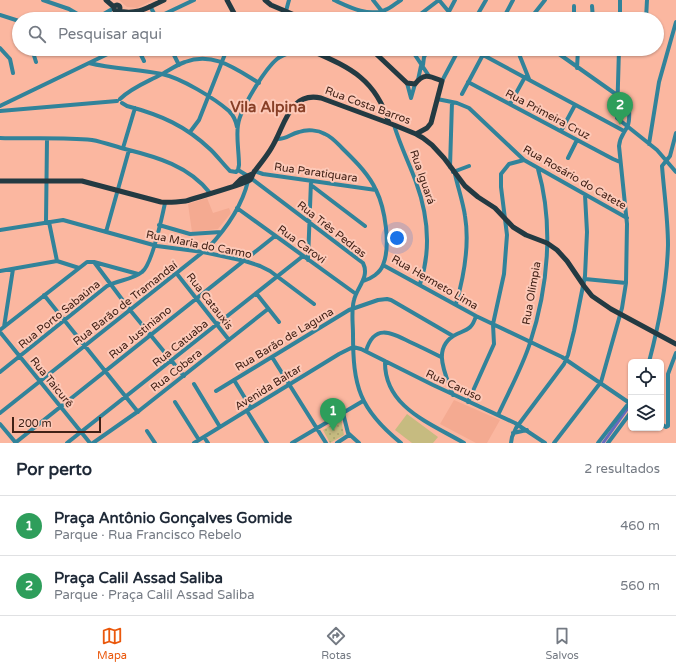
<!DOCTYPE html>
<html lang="pt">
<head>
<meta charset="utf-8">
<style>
	body { margin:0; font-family:"Varela Round",sans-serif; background:#f6f6f7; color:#1f2937 }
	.controls { position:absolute; right:12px; bottom:12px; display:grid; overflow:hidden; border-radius:6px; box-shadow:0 1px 3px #0004 }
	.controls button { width:36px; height:36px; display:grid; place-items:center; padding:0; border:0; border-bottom:1px solid #e0e1e3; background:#fff; color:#1f2937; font:20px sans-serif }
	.scale { position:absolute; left:12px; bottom:10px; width:89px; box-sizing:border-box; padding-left:4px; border:2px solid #412116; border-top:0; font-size:11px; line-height:14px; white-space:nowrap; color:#412116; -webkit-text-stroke:3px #fdc9b8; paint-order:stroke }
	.you { position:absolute; left:397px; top:238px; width:14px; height:14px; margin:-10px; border:3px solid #fff; border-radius:50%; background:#1a73e8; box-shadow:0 0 0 6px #1a73e833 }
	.badge { display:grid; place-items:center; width:26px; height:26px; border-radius:50%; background:#ea580c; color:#fff; font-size:13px; font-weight:700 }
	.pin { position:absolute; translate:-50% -33px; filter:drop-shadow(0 1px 2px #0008) }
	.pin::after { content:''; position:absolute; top:21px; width:14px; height:12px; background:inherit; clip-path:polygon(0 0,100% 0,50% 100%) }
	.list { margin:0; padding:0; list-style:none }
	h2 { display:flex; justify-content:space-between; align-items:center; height:52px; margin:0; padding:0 16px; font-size:17px }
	h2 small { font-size:13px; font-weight:400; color:#747a83 }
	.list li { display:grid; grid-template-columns:26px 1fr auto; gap:12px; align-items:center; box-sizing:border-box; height:60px; padding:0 16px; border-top:1px solid #e0e1e3 }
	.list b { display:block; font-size:15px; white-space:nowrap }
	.list p { margin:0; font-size:13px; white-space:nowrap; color:#747a83 }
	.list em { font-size:13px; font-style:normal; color:#747a83 }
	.icon { flex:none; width:22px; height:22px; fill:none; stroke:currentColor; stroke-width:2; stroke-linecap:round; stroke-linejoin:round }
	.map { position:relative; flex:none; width:676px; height:443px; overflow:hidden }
	.search { position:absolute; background:#fff; box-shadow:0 1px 3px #0004; left:12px; right:12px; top:12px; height:44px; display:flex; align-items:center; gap:10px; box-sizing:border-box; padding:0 14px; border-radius:22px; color:#747a83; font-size:15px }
	.sheet { height:172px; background:#fff }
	nav { display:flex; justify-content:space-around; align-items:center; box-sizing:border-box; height:56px; border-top:1px solid #e0e1e3; background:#fff; font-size:11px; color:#747a83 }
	nav a { display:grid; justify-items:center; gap:2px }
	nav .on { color:#ea580c }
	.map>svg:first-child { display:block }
</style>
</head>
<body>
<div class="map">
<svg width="676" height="443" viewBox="0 0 676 443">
	<defs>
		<pattern id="grass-dots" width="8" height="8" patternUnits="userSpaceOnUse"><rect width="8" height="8" fill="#c6bb80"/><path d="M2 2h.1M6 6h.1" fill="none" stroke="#aba06e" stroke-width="1.8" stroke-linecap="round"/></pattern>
	</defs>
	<rect width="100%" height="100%" fill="#fbb7a0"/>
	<!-- built -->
	<path fill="#f4aa91" d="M119,0H153L137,8L127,7Z
		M207,198L213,213L229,208L231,213L218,229L192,232L188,204Z
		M454,400L500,420L487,443H476L440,424Z"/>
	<!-- grass -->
	<path fill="url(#grass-dots)" d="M341,419L344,435L330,443L323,430Z"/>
	<!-- garden -->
	<path fill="#c6bb80" d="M407,414L438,437L433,443H412L395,430Z"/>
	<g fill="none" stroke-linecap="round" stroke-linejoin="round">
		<!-- canal -->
		<path stroke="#666abf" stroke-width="3" d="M603,443L628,408"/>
		<!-- minor -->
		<path stroke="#31839a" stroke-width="4" d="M43,0L69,9L86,19
			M334,0C349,7 368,17 385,10C391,8 396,3 401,0
			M373,0L388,19
			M150,6L157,19
			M592,6L593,19
			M117,11L123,19
			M286,11L289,0
			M0,15L19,21
			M156,18L194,0
			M95,19L114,8
			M206,19L210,17
			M358,19L362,11
			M414,19L439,0L449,12
			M445,19L455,0
			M475,19L486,0
			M503,19L513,0
			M530,19L545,0
			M574,19V6
			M620,19V0
			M646,19L647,0
			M0,48L10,59L13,73
			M32,49L36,62
			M138,49L144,61
			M171,49L179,65
			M411,49L429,76
			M472,49L624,131
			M517,49L529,79
			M552,49L617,95
			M89,63C113,69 138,69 162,74C181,78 214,98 229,111C233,115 236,121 237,127
			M423,65L424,57L429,49
			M577,68L578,49
			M418,80L421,66
			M442,81L459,49
			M468,82L613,159L620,162
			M407,83L411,98L415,84
			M462,94L486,49
			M120,99C131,88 147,82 160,75C168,71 176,65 185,62C213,51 236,69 259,83
			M437,99L457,103L469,108L524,160L627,218
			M122,103L127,106C161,115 186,126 211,150C218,157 224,165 230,171L236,172L238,170
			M510,104L525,77
			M0,106L118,49
			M0,111L117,101
			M617,118L657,150L676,172
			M617,118L619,49
			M394,125C400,145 409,163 416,182C428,215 431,251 420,284
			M561,131L575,105
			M190,132L199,120L227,49
			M0,138C30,139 62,137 92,140C103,142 114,146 125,149C157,157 189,166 210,193
			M276,139C286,140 290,134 299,132C307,129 318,130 325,134C332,137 337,143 342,148C355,161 368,173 376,190C385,208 391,246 383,265C380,273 371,279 363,281
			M649,144L659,82L676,22
			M123,148L135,108
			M568,158L577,140
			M450,167L452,102
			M238,170L248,176L363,263C370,277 357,287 354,300C351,311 353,323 353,334C353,386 359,409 401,443
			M238,170L239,165C239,152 236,137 238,125C240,109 265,69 277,59C283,54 292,52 299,49
			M254,171L263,174L376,190
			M453,172L469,166
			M455,174C458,188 463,202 465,216C470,246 464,276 456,304
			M311,185L365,226
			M237,208L356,294
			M46,222L47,139
			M49,222L57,261
			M159,225L190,234L221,232
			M0,230L63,220L157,246L203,252L245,261L260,266L270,271L314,304
			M106,232L129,150
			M308,260L311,181
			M94,262L130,310L184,376
			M383,265L476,316L562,357L631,404
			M0,271L57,261L79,268
			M177,274L229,340
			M585,279L626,283
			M256,293L279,322
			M44,295L138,412
			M4,327L13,269
			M0,330L87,262H94L138,274
			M0,332L90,443
			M366,351C374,324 390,332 410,342C421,347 431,352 441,357
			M272,357L326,443
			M385,361C384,407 430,423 464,443
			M649,362C659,324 667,285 668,245C668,219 664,192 662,166L670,156L676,133
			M0,372L107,286C118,280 132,280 142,272C152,265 162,217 165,203
			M194,384L220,427
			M216,391L234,380
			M453,395C446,375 430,347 457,334C468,329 472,329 476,316
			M175,402L199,440
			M468,402L494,344L493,324L504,274L507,235L501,187V174L509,164L524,160
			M251,408L234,380L349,310L378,300L387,299L391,300L453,336
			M247,411L267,443
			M0,413L208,248C225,230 242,206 248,181
			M343,413L348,433L359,443
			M498,415C509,391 522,368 530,343C548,288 554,225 538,169
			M0,424L16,443
			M661,424L666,427L668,426V374L676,353
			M147,431L155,443
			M513,433L527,430
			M204,437L208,443
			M15,443L275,236
			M67,443L303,256
			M93,443L140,410L268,309
			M194,443L339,354L353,347L361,349L433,385L515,423L545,443
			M292,443L363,401
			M337,443L349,435
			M511,443L512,437L516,428L564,364L568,355L574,331L585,276L587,232L585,195
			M554,443L601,382L622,308L626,283L627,224L619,146C620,135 625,133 628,125C630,119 629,112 629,106
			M598,443L629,403
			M608,443L631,412"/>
		<!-- major -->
		<path stroke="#233a42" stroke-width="5" d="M106,0L114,7
			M227,0L235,15L239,19
			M265,0L271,5L304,19
			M114 8a3 3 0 1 1 6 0a3 3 0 1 1-6 0Z
			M118,11C138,15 147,8 164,0
			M308,49C348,67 375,77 389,123
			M371,49L407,83L415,84C424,72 430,76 442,81L431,123L427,128L416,134
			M0,181H82L161,202C169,203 178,202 186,201C195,198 245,184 250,180C252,178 252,175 254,172C260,164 267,156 272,147C285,126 289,91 321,98L394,125L416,134L423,138L432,145L444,158L465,186L478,197L495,208L513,227L526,235L547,243L557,250L567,261L584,286L592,296L611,309L676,344
			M234,186L241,179L252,174"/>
	</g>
	<g text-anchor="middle" stroke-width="4" stroke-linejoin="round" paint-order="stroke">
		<!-- street labels -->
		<g font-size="11" fill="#412116" stroke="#fdc9b8">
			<text transform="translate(368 105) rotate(20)" y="4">Rua Costa Barros</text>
			<text transform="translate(548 114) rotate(28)" y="4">Rua Primeira Cruz</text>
			<text transform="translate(316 172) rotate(8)" y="4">Rua Paratiquara</text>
			<text transform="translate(423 177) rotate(71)" y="4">Rua Iguará</text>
			<text transform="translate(575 177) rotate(30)" y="4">Rua Rosário do Catete</text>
			<text transform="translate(332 229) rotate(38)" y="4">Rua Três Pedras</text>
			<text transform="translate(199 244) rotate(11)" y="4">Rua Maria do Carmo</text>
			<text transform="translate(302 244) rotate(36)" y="4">Rua Carovi</text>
			<text transform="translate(435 282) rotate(30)" y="4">Rua Hermeto Lima</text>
			<text transform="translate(531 293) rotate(-80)" y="4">Rua Olímpia</text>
			<text transform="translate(210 301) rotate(52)" y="4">Rua Catauxis</text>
			<text transform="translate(125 303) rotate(-38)" y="4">Rua Barão de Tramandaí</text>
			<text transform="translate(59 314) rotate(-39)" y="4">Rua Porto Sabaúna</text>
			<text transform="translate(140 332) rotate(-39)" y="4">Rua Justiniano</text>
			<text transform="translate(284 339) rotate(-31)" y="4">Rua Barão de Laguna</text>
			<text transform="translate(180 343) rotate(-39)" y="4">Rua Catuaba</text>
			<text transform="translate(176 370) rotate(-38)" y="4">Rua Cobera</text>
			<text transform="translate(52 382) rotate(51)" y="4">Rua Taicurê</text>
			<text transform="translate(454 385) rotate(25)" y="4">Rua Caruso</text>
			<text transform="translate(268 387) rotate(-32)" y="4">Avenida Baltar</text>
		</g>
		<!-- district labels -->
		<g font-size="15" font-weight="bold" fill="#883f26" stroke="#fdc9b8">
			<text x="268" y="112">Vila Alpina</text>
		</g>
	</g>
</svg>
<div class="controls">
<button><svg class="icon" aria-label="locate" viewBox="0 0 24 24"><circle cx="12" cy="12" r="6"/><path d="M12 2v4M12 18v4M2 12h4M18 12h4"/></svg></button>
<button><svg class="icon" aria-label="layers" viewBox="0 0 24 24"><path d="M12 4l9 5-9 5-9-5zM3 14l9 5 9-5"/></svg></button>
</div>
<div class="scale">200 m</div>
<div class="you"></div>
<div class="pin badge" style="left:333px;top:431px;background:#2e9e5b">1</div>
<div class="pin badge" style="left:620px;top:125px;background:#2e9e5b">2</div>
<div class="search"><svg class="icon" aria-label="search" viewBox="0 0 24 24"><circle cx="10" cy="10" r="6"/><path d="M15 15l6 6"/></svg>Pesquisar aqui</div>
</div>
<section class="sheet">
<h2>Por perto<small>2 resultados</small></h2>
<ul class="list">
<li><span class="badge" style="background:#2e9e5b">1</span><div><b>Praça Antônio Gonçalves Gomide</b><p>Parque · Rua Francisco Rebelo</p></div><em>460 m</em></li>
<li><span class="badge" style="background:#2e9e5b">2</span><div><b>Praça Calil Assad Saliba</b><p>Parque · Praça Calil Assad Saliba</p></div><em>560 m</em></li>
</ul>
</section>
<nav>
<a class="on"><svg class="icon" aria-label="map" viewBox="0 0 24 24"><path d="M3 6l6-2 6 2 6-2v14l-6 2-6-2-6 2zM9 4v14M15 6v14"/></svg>Mapa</a>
<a><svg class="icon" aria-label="directions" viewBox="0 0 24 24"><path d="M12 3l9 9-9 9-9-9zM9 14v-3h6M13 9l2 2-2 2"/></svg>Rotas</a>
<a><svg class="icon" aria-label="saved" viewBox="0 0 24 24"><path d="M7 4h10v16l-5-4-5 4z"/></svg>Salvos</a>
</nav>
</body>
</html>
